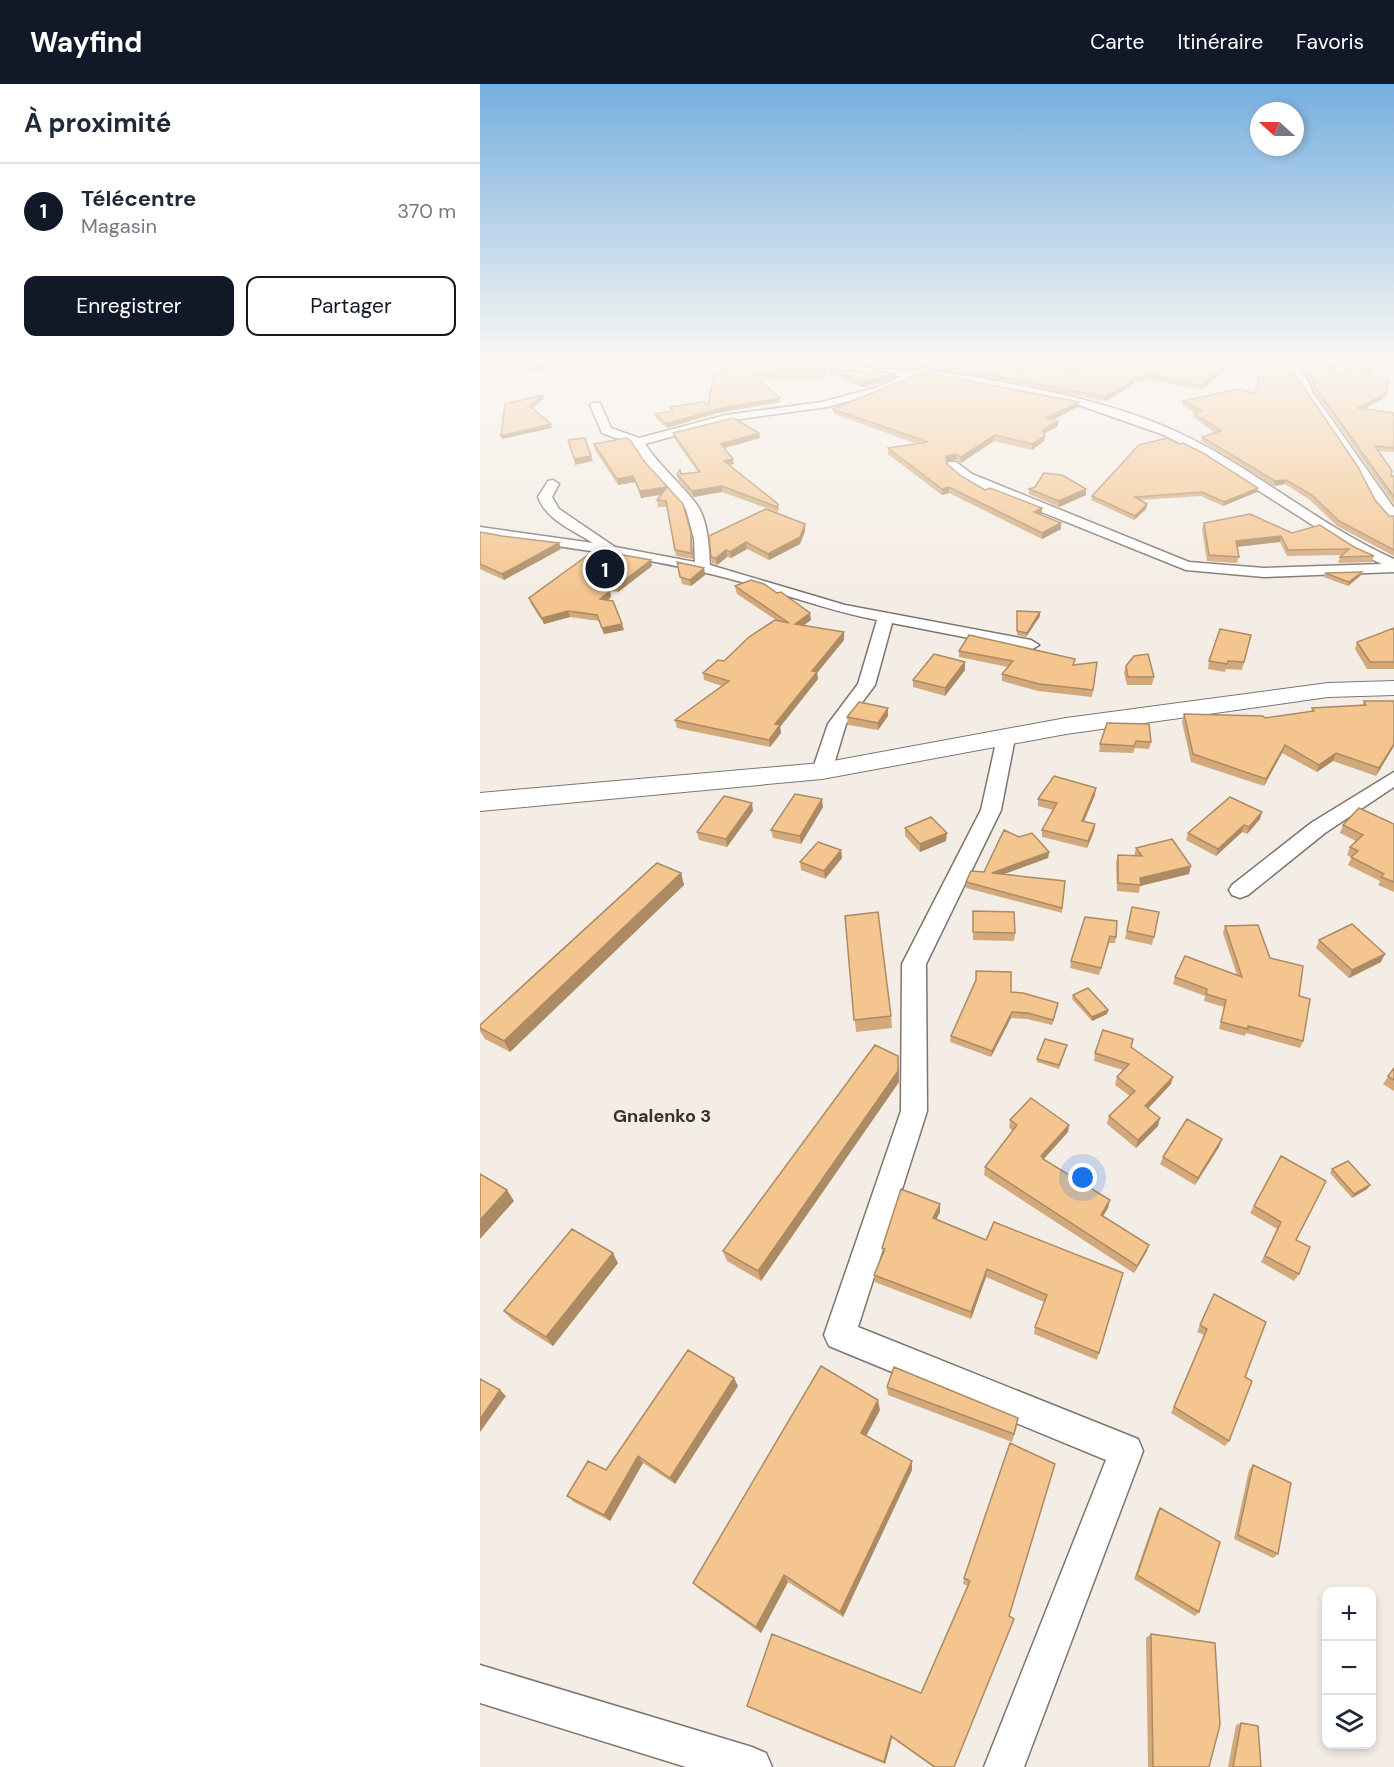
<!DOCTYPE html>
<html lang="fr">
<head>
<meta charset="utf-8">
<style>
	body { margin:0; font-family:"DM Sans",sans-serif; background:#f2f2f3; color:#1f2937 }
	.controls { position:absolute; right:18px; bottom:18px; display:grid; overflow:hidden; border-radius:12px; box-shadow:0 3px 9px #0003 }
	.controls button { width:54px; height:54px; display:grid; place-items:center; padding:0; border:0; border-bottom:2px solid #e0e1e3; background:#fff; color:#1f2937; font:30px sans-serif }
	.compass { position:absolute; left:770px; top:18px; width:54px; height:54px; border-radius:50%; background:#fff; box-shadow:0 3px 9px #0003; rotate:291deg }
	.you { position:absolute; left:603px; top:1094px; width:21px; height:21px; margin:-15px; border:4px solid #fff; border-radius:50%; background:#1a73e8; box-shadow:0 0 0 9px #1a73e833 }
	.badge { display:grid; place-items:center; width:39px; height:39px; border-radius:50%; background:#111827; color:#fff; font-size:20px; font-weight:700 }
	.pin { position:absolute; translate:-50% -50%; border:3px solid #fff; box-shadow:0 2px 6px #0006 }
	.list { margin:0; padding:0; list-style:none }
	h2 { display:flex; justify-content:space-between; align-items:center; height:78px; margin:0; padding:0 24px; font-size:26px }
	h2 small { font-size:20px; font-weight:400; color:#747a83 }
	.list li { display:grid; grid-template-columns:39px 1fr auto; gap:18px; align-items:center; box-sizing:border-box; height:96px; padding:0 24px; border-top:2px solid #e0e1e3 }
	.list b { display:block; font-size:22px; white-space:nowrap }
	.list p { margin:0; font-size:20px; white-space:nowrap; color:#747a83 }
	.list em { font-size:20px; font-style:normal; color:#747a83 }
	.actions { display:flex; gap:12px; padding:18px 24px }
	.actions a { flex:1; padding:14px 0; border:2px solid #111827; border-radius:12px; text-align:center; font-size:21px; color:#111827 }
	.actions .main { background:#111827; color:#fff }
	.icon { flex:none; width:33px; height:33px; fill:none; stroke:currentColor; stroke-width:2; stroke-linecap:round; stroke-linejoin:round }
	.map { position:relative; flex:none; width:914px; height:1683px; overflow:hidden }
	header { display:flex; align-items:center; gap:36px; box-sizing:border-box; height:84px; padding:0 30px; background:#111827; color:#fff }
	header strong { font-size:28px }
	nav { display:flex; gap:33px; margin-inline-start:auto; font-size:21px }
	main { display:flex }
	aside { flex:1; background:#fff }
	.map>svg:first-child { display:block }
</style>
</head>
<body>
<header>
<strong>Wayfind</strong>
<nav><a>Carte</a><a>Itinéraire</a><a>Favoris</a></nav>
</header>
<main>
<aside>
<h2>À proximité<small></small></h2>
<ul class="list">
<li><span class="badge">1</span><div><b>Télécentre</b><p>Magasin</p></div><em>370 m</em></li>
</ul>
<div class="actions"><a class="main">Enregistrer</a><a>Partager</a></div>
</aside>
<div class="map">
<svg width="914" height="1683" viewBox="0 0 914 1683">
	<rect width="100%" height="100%" fill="#f4ede5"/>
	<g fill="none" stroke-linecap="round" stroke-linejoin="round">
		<!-- minor casing -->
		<g stroke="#7d7670" stroke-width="3">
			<path id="minor" d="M172,274H232L436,287L441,284C526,299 614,311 693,346C771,381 836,440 914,475V488L784,493L706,486L482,396L468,384V378H476L492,390L709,478L784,484L902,480L873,467L723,371L684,351L590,318L441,290L409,306L347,323L247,337L165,360C180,383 201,399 217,421C228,437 229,463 230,481L365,521L551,556L559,561L551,566L412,539L395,601L366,640L352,687L349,691H335L332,687L348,640L378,600L397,536C343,526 292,505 239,492C161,472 80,463 0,451V443L113,459C93,446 67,437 58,413L68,397L73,396L79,400L72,413L79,425L135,463L215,478L214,455L206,425L167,382L153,360L122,349L110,321L112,319H120L131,344L159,354L246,331L342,318L401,302L422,292L177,277Z
				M800,274H811L829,298L833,309L914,424V436L909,435L895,420L878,387Z
				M870,274H881C873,284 863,293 850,291V287Z
				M526,648L535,654L521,726L446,880L447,1027L378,1243L658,1355L663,1367L544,1683H504L626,1376L349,1262L344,1251L421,1027L422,880L501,726L517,654Z
				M914,688V703L845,749L768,811L760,814L752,811L749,806L752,801L831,739Z
				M0,1581L272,1663L286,1669L292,1683H206L0,1619Z"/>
		</g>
		<!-- highway casing -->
		<g stroke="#7d7670" stroke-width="2">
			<path id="highway" d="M914,597V611L848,613L586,650L342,695L0,727V709L342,679L586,634L848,599Z"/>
		</g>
		<!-- minor -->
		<use href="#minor" fill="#fff" fill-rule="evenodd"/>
		<!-- highway -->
		<use href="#highway" fill="#fff" fill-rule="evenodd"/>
	</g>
	<!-- wall -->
	<path fill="#d3a97b" d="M33,274L85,281L86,286L64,284L58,288L24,284L23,280Z
		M87,274H169L161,282L125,280Z
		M272,274H438L434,285Z
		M618,274H762L720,306L666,295L659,299L655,297L650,303L625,317L450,283V279L539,285H594Z
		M814,274H859V279L850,284L851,289L892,290H890L904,314L884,325L914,329V368L898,367L911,392H914V420L835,308L831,297Z
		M350,285L414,294L402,299L381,303L350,290Z
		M346,286V290L343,297L278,295L300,318L237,329L187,344L176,334L175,330L191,327L190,323L228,321L234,292Z
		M775,309L895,416L909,432H914V472L857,442L830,416L805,400L794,402L721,357L722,353L735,349L713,333L714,329H715L702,321L703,317Z
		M599,318L598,323L573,336L578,337V342L564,350V357L552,366L514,357L481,379L476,376L466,378L467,380L481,392L505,406L562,424L561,431L581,439V445L562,455L469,409L462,411L408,370V364L437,360L354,330L353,325Z
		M193,349L280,354L244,364L254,380L250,381L298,420L299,425L297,428L242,408L213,413L198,395L197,390L218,388L194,354Z
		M146,354L211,449L213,475L196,472L187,423H178L177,416L181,411L161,414L155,398L138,401L115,366L114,360Z
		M659,361L777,408L743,422L721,412L660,416L667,420L666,425L654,436L611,416L612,412Z
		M549,405H606V411L579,423L549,410Z
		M724,439L812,449L874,463L894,472L892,478L858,479L860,473L862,471L807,472L800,458L757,463L759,473L757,479L727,477L722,445Z
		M325,447L320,460L289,476L267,465L251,474L247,473L237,481L232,479L229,452Z
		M0,448L22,452L79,459L81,465L24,496L0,485Z
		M197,478L224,484L225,491L211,502L202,500Z
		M172,482L138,508L130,507L131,513L128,516L144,546L124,550L119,537L90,533L64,540L51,520L49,514Z
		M882,488L880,492L868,502L844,493L845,489Z
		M255,502L331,536L324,541L364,556L337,589L338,595L300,643L301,649L290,663L197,644L195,636L242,602L224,596L223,589L244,577L296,536L257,510Z
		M537,527L560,528V532L546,553L537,551Z
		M914,544V585H887L875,565L877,558Z
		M771,551L762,586L746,585L745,588L728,585L729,577Z
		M479,567L594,581L617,578L612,613L558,607L522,597V590L528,583L479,573Z
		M485,578V586L465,612L433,603V596Z
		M646,582L674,593L672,601H647L644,589Z
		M884,617L914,662L896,692L853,677L837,688L802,669L784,702L711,678L702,638L704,630L785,634L831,628L832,624L882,622Z
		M408,624V632L398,646L368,641L367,633Z
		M627,639L671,658L669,665L655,664L653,669L619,668L620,660Z
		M615,711L604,737L615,740L614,747L607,764L562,753V746L573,726L558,722V715Z
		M343,723L321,760L293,754L291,746Z
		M273,727L247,763L219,756L217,748Z
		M780,735L767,750L762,748L736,772L706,756L708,749Z
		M914,740V808L898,801L900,797L868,781L872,773L867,771L870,763L876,757L860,749L863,741Z
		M425,744L466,757L440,768L425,752Z
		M656,764L709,790L660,802L659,809L637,807L636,779L638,771L654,772Z
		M361,766L362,774L345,795L321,786L320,778Z
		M569,768L568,774L523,790L585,797L582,829L486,804V798L504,788Z
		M201,789L204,801L30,968L5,955L0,947V941Z
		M652,823L674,853L672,861L645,855Z
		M493,827L535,849L534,857L493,856Z
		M365,832L411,932L412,944L376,948Z
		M605,833L636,853L635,859H629L619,891L590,884L591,877Z
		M745,842L790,874L819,912L823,957L820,964L766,949L765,952L739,945L744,923L724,917L725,912L693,900L695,893L757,891L743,849Z
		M839,856L901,878L869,894L836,864Z
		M531,908L578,919L577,925L572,941L547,935L531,934L511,973L470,958L471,952Z
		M593,911L628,926L627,930L612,937L592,915Z
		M651,964L691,1000L668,1024L678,1042L656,1064L627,1040L629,1032L650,1012L635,1001L637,993L643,986L614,977L615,969Z
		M586,965L579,985L557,978V975Z
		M419,983V998L281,1197L247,1177L243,1167Z
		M914,984V1007L903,1000Z
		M530,1036L589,1041L588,1048L563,1076L628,1124L623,1132L667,1167L654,1189L504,1091L505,1083L533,1047L529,1044Z
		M742,1055L739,1063L715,1101L680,1080L683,1073Z
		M801,1072L816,1156L819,1190L814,1197L781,1178L797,1145L770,1129Z
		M852,1085L890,1101L887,1105L872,1114L850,1089Z
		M460,1128L456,1135L506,1156L643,1189L617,1276L554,1250L555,1243L564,1218L506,1193L491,1235L395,1198L394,1191L403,1169L402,1164Z
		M138,1179L73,1262L32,1236L24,1227Z
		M731,1216L765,1293L749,1357L745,1362L691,1329L724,1251L717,1248Z
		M258,1302L195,1400L163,1379L130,1437L94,1418L87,1412Z
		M407,1303L537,1342L532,1358L408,1311Z
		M400,1326L386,1352L432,1377V1386L363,1533L308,1498L281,1549L219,1505L213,1499Z
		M530,1359L474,1683H453L412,1654L405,1680L272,1625L267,1622L441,1609L488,1502L483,1500L484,1494Z
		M773,1381L798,1470L793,1474L754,1455L769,1386Z
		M680,1424L719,1528L715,1532L654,1495L677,1428Z
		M671,1550L729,1683H668L666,1554Z
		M761,1639L781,1683H748L756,1641Z"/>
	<!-- shaded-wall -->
	<path fill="#ac8a64" d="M164,274H169L161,282V278Z
		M436,274H438L434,285V280Z
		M757,274H762L720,306L721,302Z
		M860,274L859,279L849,285L850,281Z
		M63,280L64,284L58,288L57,284Z
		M893,285L892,290L883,292L885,288Z
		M346,286V290L343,297V293Z
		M414,289V294L402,299L381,303V298Z
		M667,290L666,295L659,299V294Z
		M655,292V297L650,303L625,317V313Z
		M906,310L904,314L876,329L878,324Z
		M63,311L64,314L51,325L50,322Z
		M300,314V318L237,329L187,344L186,340L237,325Z
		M599,318L598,323L566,339V334Z
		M578,337V342L562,351V346Z
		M71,340L72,344L22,355L21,352Z
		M279,349L280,354L241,365V360Z
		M515,351L514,357L481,379V373Z
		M565,352L564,357L552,366V360Z
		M476,370V376L466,378V372Z
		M111,372L113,377L95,381L94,375Z
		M253,375L254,380L245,382L244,377Z
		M153,392L155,398L138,401L137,395Z
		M806,396L805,400L794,402L795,397Z
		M242,402V408L213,413L212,407Z
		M187,403L188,409L161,414L160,407Z
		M469,403V409L462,411V405Z
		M778,404L777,408L743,422L744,418Z
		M606,405V411L579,423V417Z
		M667,420L666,425L654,436L655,432Z
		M562,424V430L554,434V428Z
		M581,439V445L562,455V449Z
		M325,440V447L320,460L289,476L288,470Z
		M211,449L212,455L213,475L211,469Z
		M801,452L800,458L754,463L756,457Z
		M266,458L267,465L251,474L250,468Z
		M79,459L81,465L24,496L22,490Z
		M246,466L247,473L237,481L236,474Z
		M171,476L172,482L138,508L137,502Z
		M224,484L225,491L211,502L210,496Z
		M882,488L880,492L868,502L869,498Z
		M130,507L131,513L122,521L120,515Z
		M88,527L90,533L64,540L62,534Z
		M560,528V532L546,553L547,549Z
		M330,529L331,536L316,547L315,540Z
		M142,540L144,546L124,550L122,544Z
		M364,548V556L337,589L338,595L300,643L301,649L290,663L289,656L295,640L332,587Z
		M485,578V586L465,612V604Z
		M408,624V632L398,646V639Z
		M914,660V662L896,692L899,684Z
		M805,661L802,669L784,702L786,695Z
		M856,669L853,677L837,688L839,681Z
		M616,704L615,711L601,744L602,737Z
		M342,715L343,723L321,760L320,752Z
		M272,719L273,727L247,763L246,755Z
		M782,728L780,735L767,750L769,743Z
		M615,740L614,747L607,764L608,757Z
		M764,741L762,748L736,772L738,765Z
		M467,749L466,757L440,768V760Z
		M361,766L362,774L345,795L344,787Z
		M569,768L568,774L511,795L512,789Z
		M711,782L709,790L660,802V794Z
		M201,789L204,801L30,968L24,957Z
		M905,870L901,878L869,894L872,886Z
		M578,919L577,925L572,941L573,936Z
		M628,926L627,930L612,937V933Z
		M532,928L531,934L511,973L512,967Z
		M418,972L419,998L281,1197L278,1187Z
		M693,993L691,1000L663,1030L665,1022Z
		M680,1034L678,1042L656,1064L658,1056Z
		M589,1041L588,1048L560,1079L561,1072Z
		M742,1055L739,1063L715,1101L718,1094Z
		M890,1101L887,1105L872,1114L874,1110Z
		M27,1106L34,1117L0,1155V1136Z
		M630,1116L628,1124L619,1138L621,1131Z
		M460,1120V1128L453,1142V1134Z
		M669,1161L667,1167L654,1189L657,1182Z
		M133,1169L138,1179L73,1262L66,1253Z
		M507,1185L506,1193L491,1235V1228Z
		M254,1294L258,1302L195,1400L190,1394Z
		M20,1306L26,1312L0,1348V1335Z
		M398,1316L400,1326L383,1358L381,1349Z
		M158,1372L163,1379L130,1437L124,1431Z
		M432,1377V1386L363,1533L360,1528Z
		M304,1491L308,1498L281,1549L276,1543Z
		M411,1652L412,1654L405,1680L404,1678Z"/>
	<!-- building -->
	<path fill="#f5c58f" stroke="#ac8a64" stroke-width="1.5" d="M33,274H76L85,281L63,280L57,284L23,280Z
		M112,274H164L161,278L124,276Z
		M338,274H436L434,280Z
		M452,274H488L539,285L549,280L594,285L618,274H757L721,302L667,290L659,294L655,292L651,299L625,313L450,279Z
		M784,274H804L878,383L895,416L909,432H914V466L859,437L832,411L806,396L795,397L722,353L741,347L714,329L722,327L703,317L758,305L775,309Z
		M818,274H859L850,281L851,289L865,287L876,280L893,285L885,288L909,296L906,310L878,324L914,329V364L895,362L912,387L911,392H914V413L836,304L832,292Z
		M254,280L346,286L343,293L274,291L300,314L237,325L186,340L175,330L193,327L190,323L224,318L228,321L234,292Z
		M350,285L414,289L402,294L381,298Z
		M443,288L599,318L566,334L578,337L562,346L565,352L552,360L515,351L481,373L476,370L466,372L467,380L481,392L505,406L510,404L562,424L554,428L581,439L562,449L469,403L462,405L408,364L448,358L353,325Z
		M63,311L50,322L71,340L21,352L25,320Z
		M253,334L279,349L241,360L253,375L244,377L298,420L297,423L242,402L212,407L197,390L200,386L201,390L220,388L193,349Z
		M105,354L111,372L94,375L88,356Z
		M146,354L150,356L164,377L203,420L211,449V469L195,466L186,417L177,416L187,403L160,407L153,392L137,395L114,360Z
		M687,354L699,360L703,359L723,369L778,404L744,418L722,408L655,413L667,420L655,432L612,412L659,361Z
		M564,389L582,391L606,405L579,417L549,405L555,403Z
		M286,425L325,440L320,453L288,470L266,458L250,468L246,466L236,474L231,473L229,452Z
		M770,430L812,449L840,441L874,463L894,472L860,473L869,465L808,466L801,452L756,457L759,473L729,471L724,439Z
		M0,448L22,452L79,459L22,490L0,480Z
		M115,466L171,476L137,502L127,501L130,507L120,515L133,517L142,540L122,544L117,531L88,527L62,534L49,514Z
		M197,478L224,484L210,496L200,493Z
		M882,488L869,498L845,489Z
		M271,496L284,500L297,509L301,508L330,529L315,540L364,548L332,587L337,588L295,640L300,641L289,656L195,636L249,597L223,589L238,576L244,577L269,553L295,536L309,539L255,502Z
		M537,527L560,528L547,549L537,547Z
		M914,544V578H890L877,558Z
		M740,545L771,551L764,578L748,577L747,580L729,577Z
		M489,551L595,575L593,581L617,578L613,606L559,600L522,590L533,577L479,567Z
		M454,570L485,578L465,604L433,596Z
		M668,570L674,593H648L646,582L654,572Z
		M884,617H914V660L899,684L856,669L839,681L805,661L786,695L713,670L704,630L783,632L785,634L834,627L832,624L886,621Z
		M379,618L408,624L398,639L367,633Z
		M627,639L669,640L671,658L656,657L654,662L620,660Z
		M574,692L616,704L602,737L615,740L608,757L562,746L577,719L558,715Z
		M315,710L342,715L320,752L291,746Z
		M244,712L272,719L246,755L217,748Z
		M750,713L782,728L769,743L764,741L738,765L708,749Z
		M879,724L914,740V798L901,793L904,790L871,773L878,767L870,763L883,751L863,741Z
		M451,733L467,749L440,760L425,744Z
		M524,746L539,753L552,749L569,768L512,789L585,797L582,824L486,798L491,787L504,788Z
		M692,755L711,782L660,794L661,801L638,799V771L662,772L656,764Z
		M338,758L361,766L344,787L320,778Z
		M177,779L201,789L24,957L0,944V941Z
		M652,823L679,828L674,853L647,847Z
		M493,827L534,828L535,849L493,848Z
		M398,828L411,932L374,936L365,832Z
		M605,833L637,837L636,853L630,852L621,884L591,877Z
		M872,840L905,870L872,886L839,856Z
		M778,841L790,874L823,882L819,912L830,915L823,957L768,942V945L741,938L746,916L726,910L727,905L695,893L705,872L762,893L745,842Z
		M496,887L531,888V908L543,909L578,919L573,936L548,929L532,928L512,967L471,952L496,896Z
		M608,904L628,926L612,933L593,911Z
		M623,946L653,955L651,963L693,993L665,1022L680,1034L658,1056L629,1032L655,1007L637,993L649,980L615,969Z
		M565,955L587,961L579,981L557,975Z
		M395,961L418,972V987L278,1187L243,1167Z
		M914,984V996L908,992Z
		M551,1014L589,1041L561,1072L563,1075L630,1116L621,1131L669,1161L657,1182L505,1083L537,1041L530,1036Z
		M707,1035L742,1055L718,1094L683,1073Z
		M801,1072L846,1097L816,1156L830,1163L819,1190L785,1172L801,1138L774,1122Z
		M868,1077L890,1101L874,1110L852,1085Z
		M0,1090L27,1106L0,1136Z
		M421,1105L460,1120L453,1134L506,1156L514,1138L643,1189L619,1269L555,1243L567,1211L507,1185L491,1228L394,1191L405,1165L402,1164Z
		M92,1145L133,1169L66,1253L24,1227Z
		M734,1210L786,1238L765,1293L772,1297L749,1357L694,1323L727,1245L720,1241Z
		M208,1266L254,1294L190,1394L158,1372L124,1431L87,1412L108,1377L126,1386Z
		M341,1282L398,1316L381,1349L432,1377L360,1528L304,1491L276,1543L213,1499Z
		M414,1283L538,1334L534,1350L407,1303Z
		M0,1295L20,1306L0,1335Z
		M530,1359L575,1380L529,1532L534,1535L474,1683H455L411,1652L404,1678L267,1622L292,1550L441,1609L490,1497L484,1494Z
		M773,1381L811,1399L798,1470L758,1451Z
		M680,1424L740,1458L719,1528L657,1491Z
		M671,1550L735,1559L740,1641L729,1683H673Z
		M761,1639L778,1642L781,1683H753Z"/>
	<!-- sky -->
	<linearGradient id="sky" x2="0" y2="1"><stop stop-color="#76afdf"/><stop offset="0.54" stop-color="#faf7f3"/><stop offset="1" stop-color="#faf7f3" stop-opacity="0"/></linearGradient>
	<rect width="914" height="510" fill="url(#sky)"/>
	<g text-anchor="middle" stroke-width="6" stroke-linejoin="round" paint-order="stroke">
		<!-- neighbourhood labels -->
		<g font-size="18" font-weight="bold" fill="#35302a" stroke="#f4ede5">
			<text x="182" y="1038">Gnalenko 3</text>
		</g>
	</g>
</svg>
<div class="controls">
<button>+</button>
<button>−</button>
<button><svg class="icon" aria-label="layers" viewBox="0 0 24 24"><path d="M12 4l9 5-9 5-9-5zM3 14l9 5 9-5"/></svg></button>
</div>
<svg class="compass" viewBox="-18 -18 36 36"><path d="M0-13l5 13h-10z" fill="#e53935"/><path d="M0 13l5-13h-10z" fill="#747a83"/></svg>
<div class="you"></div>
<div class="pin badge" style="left:125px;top:485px">1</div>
</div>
</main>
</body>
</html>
